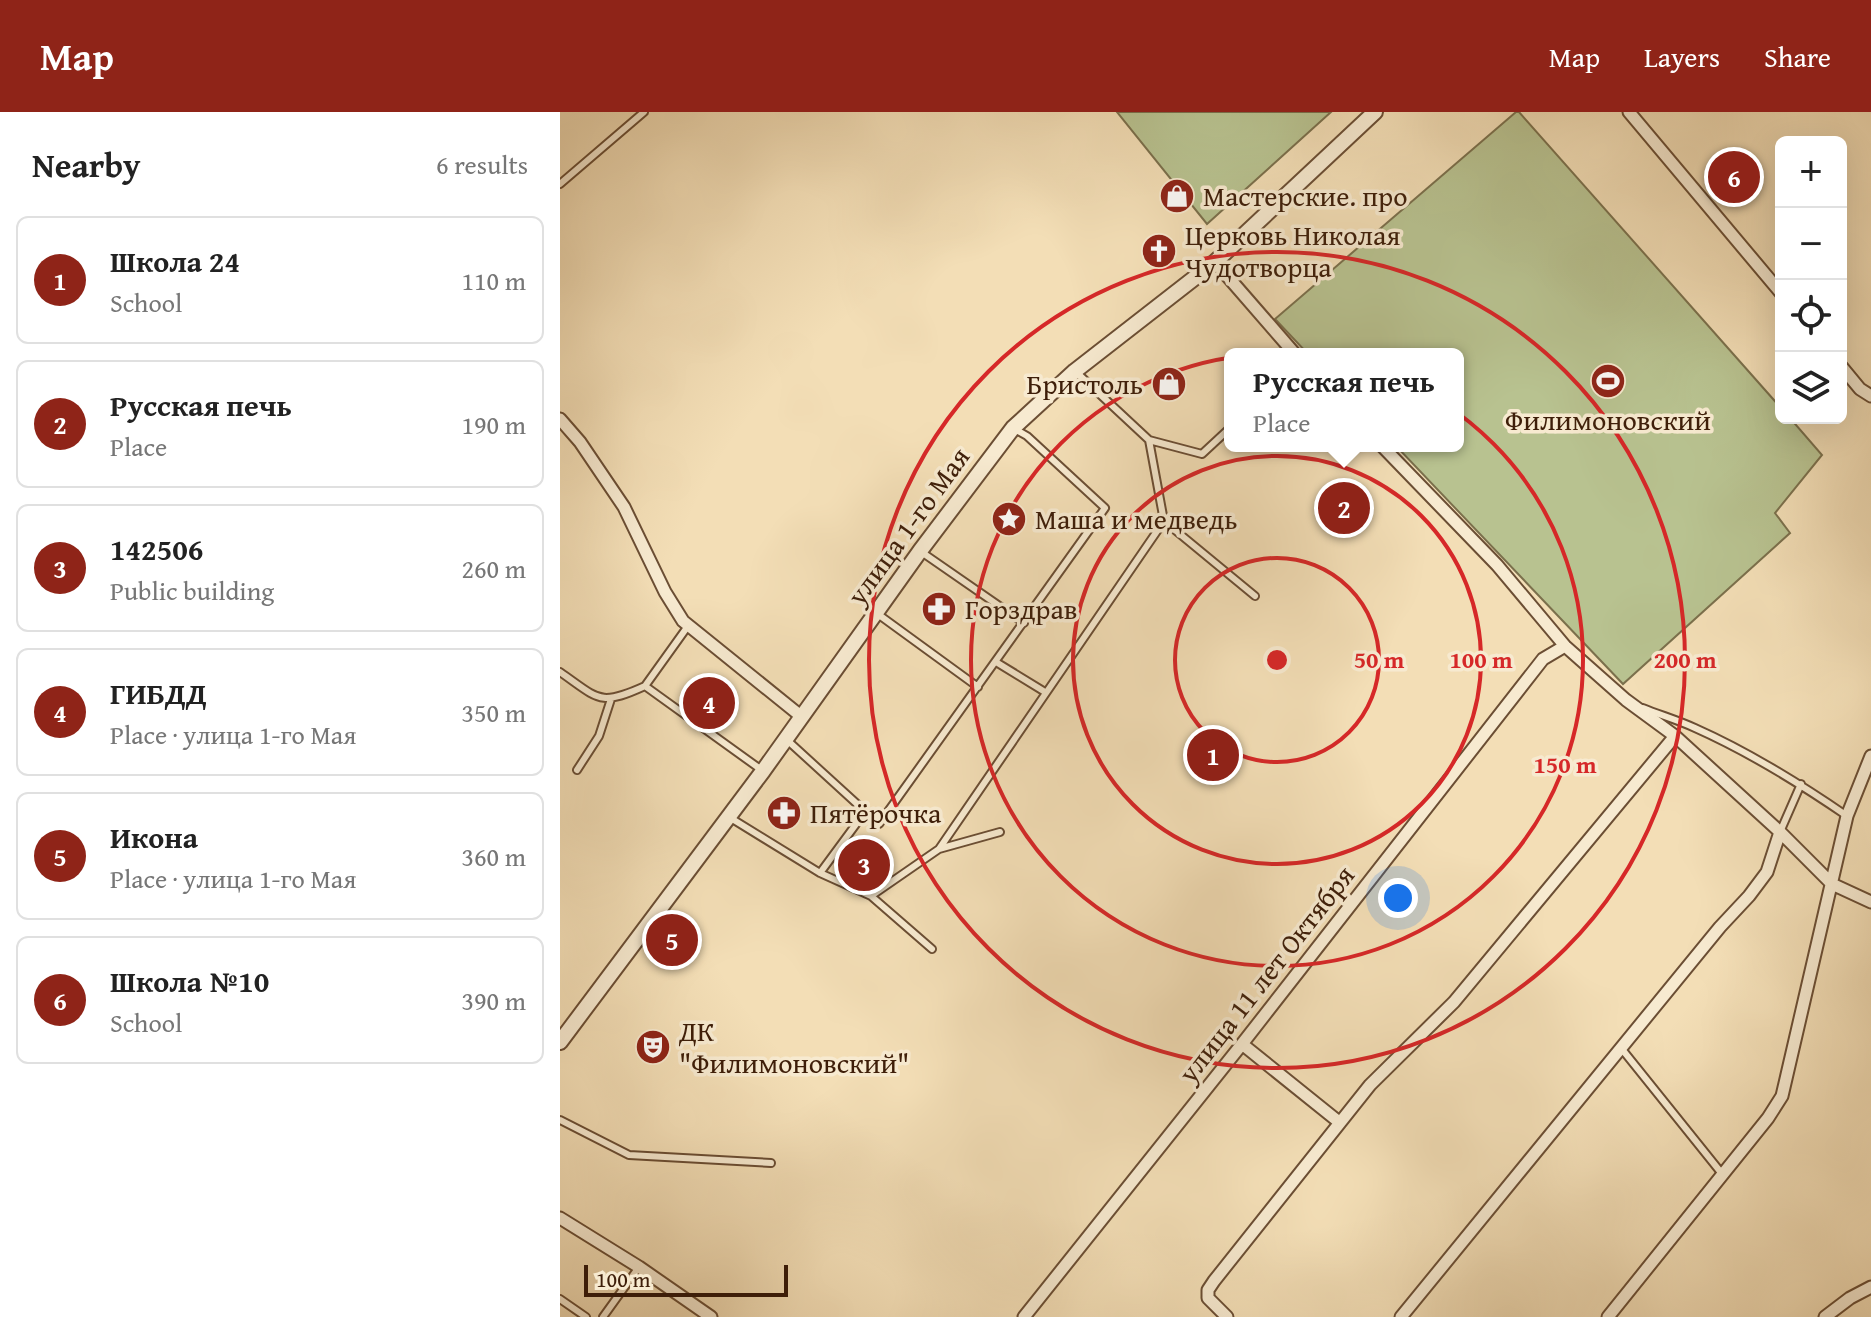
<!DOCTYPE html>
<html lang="en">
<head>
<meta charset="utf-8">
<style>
	body { margin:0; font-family:"Gentium Book Plus",serif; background:#f6f6f6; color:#222 }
	.controls { position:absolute; right:24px; top:24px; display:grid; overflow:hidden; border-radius:12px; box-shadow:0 8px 32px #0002 }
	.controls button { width:72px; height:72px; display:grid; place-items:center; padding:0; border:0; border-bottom:2px solid #e0e0e0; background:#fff; color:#222; font:40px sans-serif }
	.scale { position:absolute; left:24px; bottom:20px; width:204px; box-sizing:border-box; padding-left:8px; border:4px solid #3e1e09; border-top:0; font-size:22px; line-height:28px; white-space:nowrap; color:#3e1e09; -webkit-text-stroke:6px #f7ead0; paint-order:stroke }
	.you { position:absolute; left:838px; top:786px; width:28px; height:28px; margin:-20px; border:6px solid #fff; border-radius:50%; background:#1a73e8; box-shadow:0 0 0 12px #1a73e833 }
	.badge { display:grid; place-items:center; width:52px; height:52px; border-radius:50%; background:#8f2418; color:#fff; font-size:26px; font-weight:700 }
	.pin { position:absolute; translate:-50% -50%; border:4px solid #fff; box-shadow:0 2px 8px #0006 }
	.popup { position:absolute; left:664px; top:236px; width:240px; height:104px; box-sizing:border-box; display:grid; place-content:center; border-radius:12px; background:#fff; filter:drop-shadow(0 2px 6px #0005); font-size:26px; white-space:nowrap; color:#767676 }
	.popup b { font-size:30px; color:#222 }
	.popup::after { content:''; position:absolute; left:50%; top:100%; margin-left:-16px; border:16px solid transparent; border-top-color:#fff }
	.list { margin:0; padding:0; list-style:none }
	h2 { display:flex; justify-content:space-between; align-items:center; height:104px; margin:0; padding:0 32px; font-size:34px }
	h2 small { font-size:26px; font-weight:400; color:#767676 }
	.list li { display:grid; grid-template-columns:52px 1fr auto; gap:24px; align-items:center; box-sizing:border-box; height:128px; margin:0 16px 16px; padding:0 16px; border:2px solid #e0e0e0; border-radius:12px }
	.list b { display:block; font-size:30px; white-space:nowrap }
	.list p { margin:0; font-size:26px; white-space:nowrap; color:#767676 }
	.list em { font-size:26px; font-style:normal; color:#767676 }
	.icon { flex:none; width:44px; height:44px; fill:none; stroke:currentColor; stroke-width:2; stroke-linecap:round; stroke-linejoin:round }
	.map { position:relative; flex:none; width:1311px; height:1205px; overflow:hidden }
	header { display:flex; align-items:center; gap:48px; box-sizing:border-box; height:112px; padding:0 40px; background:#8f2418; color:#fff }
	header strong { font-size:38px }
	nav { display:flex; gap:44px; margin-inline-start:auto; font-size:28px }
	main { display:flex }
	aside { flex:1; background:#fff }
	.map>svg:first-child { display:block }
</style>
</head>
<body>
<header>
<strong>Map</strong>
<nav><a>Map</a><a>Layers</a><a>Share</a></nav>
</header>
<main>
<aside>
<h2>Nearby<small>6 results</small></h2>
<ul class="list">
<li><span class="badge">1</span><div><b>Школа 24</b><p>School</p></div><em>110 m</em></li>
<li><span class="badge">2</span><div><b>Русская печь</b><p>Place</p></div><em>190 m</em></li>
<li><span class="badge">3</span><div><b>142506</b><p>Public building</p></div><em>260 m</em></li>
<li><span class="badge">4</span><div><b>ГИБДД</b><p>Place · улица 1-го Мая</p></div><em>350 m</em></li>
<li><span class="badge">5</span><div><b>Икона</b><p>Place · улица 1-го Мая</p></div><em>360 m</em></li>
<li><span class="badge">6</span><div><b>Школа №10</b><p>School</p></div><em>390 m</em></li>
</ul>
</aside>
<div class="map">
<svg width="1311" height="1205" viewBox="0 0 1311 1205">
	<rect width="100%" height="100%" fill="#f3deb6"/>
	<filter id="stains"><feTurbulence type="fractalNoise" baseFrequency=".0025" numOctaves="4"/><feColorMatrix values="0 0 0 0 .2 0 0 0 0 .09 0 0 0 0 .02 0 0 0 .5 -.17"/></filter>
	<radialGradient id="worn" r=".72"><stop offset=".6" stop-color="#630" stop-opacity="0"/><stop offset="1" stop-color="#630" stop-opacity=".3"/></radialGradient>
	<!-- green -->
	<path fill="#b8c290" stroke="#7b704c" stroke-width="2" d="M557,0H771L647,112Z
		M956,0H959L1221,296V306H1230L1262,343L1215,401L1230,421L1063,572L836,334H898V242H748L715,207Z"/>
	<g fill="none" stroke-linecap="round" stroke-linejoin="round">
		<!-- service casing -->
		<g stroke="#6b4e34" stroke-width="10">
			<path id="service" d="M0,72L84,0
				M515,259L589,328L604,409L695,484
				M589,328L642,342L670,316
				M360,439L464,511
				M315,500L418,575
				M128,514L85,574L203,659
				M436,550L485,580
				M0,560C39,587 39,595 85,574
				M1083,596C1100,603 1118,608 1135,616C1189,640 1239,671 1287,704
				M227,628L319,712L545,396L467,324L453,316
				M17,658L39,624L51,587
				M169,705L260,761L311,784L372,837
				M1220,720L1241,672
				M379,737L440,720
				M260,761L305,700
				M311,784L379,737L604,409
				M1061,936L1163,1063
				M0,1008L69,1043L211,1051
				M0,1187L26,1205
				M43,1205L79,1155"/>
		</g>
		<!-- minor casing -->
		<g stroke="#6b4e34" stroke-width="15">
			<path id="minor" d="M1069,0L1221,181
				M655,150L735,242
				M1281,254L1300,277L1311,284
				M0,307L20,330L64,395L105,480L123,509L242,605
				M822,334L937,453L1005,534L1066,588L1115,624L1220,720L1272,772L1311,790
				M682,932L779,1010
				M0,1106L79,1155L151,1205
				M464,1205L682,932L983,547L1005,534
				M667,1205L648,1186V1178L654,1169L810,973L894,890L1115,624
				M841,1205L1160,815L1189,784L1207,760L1220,720
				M1048,1205L1208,1006L1222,984L1287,704L1311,644
				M1265,1205L1290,1186L1311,1175"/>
		</g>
		<!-- tertiary casing -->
		<g stroke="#6b4e34" stroke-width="18">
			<path id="tertiary" d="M0,930L203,659L360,439L453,316L515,259L655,150L815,0"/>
		</g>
		<!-- service -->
		<use href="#service" stroke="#f7ead0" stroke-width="6"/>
		<!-- minor -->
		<use href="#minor" stroke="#f7ead0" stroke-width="11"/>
		<!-- tertiary -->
		<use href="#tertiary" stroke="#f7ead0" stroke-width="14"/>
	</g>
	<!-- distance rings -->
	<g fill="none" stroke="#d62828" stroke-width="4">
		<circle cx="717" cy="548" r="102"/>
		<circle cx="717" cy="548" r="204"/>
		<circle cx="717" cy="548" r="306"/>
		<circle cx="717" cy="548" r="408"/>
	</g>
	<!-- icons -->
	<defs>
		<g id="shop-disc" transform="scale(1.8)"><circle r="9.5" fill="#8f2418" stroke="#f7ead0"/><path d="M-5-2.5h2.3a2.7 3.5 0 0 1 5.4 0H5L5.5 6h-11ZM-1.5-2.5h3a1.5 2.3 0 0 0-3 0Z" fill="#fff"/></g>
		<g id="church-disc" transform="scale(1.8)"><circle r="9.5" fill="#8f2418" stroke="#f7ead0"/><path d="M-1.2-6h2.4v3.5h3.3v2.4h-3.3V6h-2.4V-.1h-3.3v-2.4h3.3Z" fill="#fff"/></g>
		<g id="stadium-disc" transform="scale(1.8)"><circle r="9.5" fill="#8f2418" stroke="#f7ead0"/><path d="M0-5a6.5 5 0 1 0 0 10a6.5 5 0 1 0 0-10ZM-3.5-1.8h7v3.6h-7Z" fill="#fff"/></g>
		<g id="sight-disc" transform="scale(1.8)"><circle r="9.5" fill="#8f2418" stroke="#f7ead0"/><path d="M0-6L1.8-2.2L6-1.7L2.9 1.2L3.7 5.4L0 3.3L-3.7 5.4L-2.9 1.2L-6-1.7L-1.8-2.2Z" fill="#fff"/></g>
		<g id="pharmacy-disc" transform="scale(1.8)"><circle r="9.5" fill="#8f2418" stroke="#f7ead0"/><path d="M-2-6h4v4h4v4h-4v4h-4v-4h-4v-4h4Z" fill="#fff"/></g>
		<g id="theatre-disc" transform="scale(1.8)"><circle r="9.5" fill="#8f2418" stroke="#f7ead0"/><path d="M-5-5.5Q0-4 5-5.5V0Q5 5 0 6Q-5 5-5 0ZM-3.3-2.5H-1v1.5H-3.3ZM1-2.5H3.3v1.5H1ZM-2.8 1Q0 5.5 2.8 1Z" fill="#fff"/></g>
	</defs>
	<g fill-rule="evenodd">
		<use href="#shop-disc" x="617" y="84"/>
		<use href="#church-disc" x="599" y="139"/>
		<use href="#stadium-disc" x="1048" y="269"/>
		<use href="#shop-disc" x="609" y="272"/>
		<use href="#sight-disc" x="449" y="407"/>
		<use href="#pharmacy-disc" x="379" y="497"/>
		<use href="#pharmacy-disc" x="224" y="701"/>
		<use href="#theatre-disc" x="93" y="935"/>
	</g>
	<g text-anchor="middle" stroke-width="7" stroke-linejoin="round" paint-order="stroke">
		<!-- poi labels -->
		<g font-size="28" fill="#3e1e09" stroke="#f7ead0" text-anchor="start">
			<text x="643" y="94">Мастерские. про</text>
			<text x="625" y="133">Церковь Николая<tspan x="625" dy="32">Чудотворца</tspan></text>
			<text x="583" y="282" text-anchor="end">Бристоль</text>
			<text x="1048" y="318" text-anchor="middle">Филимоновский</text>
			<text x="475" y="417">Маша и медведь</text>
			<text x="405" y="507">Горздрав</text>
			<text x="250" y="711">Пятёрочка</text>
			<text x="119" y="929">ДК<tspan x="119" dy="32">"Филимоновский"</tspan></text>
		</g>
		<!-- street labels -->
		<g font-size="28" fill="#3e1e09" stroke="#f7ead0">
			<text transform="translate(348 414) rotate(-54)" y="10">улица 1-го Мая</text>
			<text transform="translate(706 862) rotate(-52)" y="10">улица 11 лет Октября</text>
		</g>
	</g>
	<circle cx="717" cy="548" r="12" fill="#d62828" stroke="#f7ead0" stroke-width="4"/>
	<g font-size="24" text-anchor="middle" font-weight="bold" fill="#d62828" stroke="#f7ead0" stroke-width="7" stroke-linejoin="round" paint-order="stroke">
		<text x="819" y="556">50 m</text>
		<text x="921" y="556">100 m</text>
		<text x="1125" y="556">200 m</text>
		<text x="1005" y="661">150 m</text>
	</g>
	<rect width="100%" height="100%" filter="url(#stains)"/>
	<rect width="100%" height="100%" fill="url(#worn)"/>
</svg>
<div class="controls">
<button>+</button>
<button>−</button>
<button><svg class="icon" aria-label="locate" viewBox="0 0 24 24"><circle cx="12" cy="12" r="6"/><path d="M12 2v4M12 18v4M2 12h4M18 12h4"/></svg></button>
<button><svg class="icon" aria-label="layers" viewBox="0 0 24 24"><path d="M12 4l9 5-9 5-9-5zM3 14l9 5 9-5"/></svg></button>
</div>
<div class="scale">100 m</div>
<div class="you"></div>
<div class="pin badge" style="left:653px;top:643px">1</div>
<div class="pin badge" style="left:784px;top:396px">2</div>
<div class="popup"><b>Русская печь</b>Place</div>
<div class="pin badge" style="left:304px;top:753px">3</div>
<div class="pin badge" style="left:149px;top:591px">4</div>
<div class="pin badge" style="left:112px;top:828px">5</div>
<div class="pin badge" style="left:1174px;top:65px">6</div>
</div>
</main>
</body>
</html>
